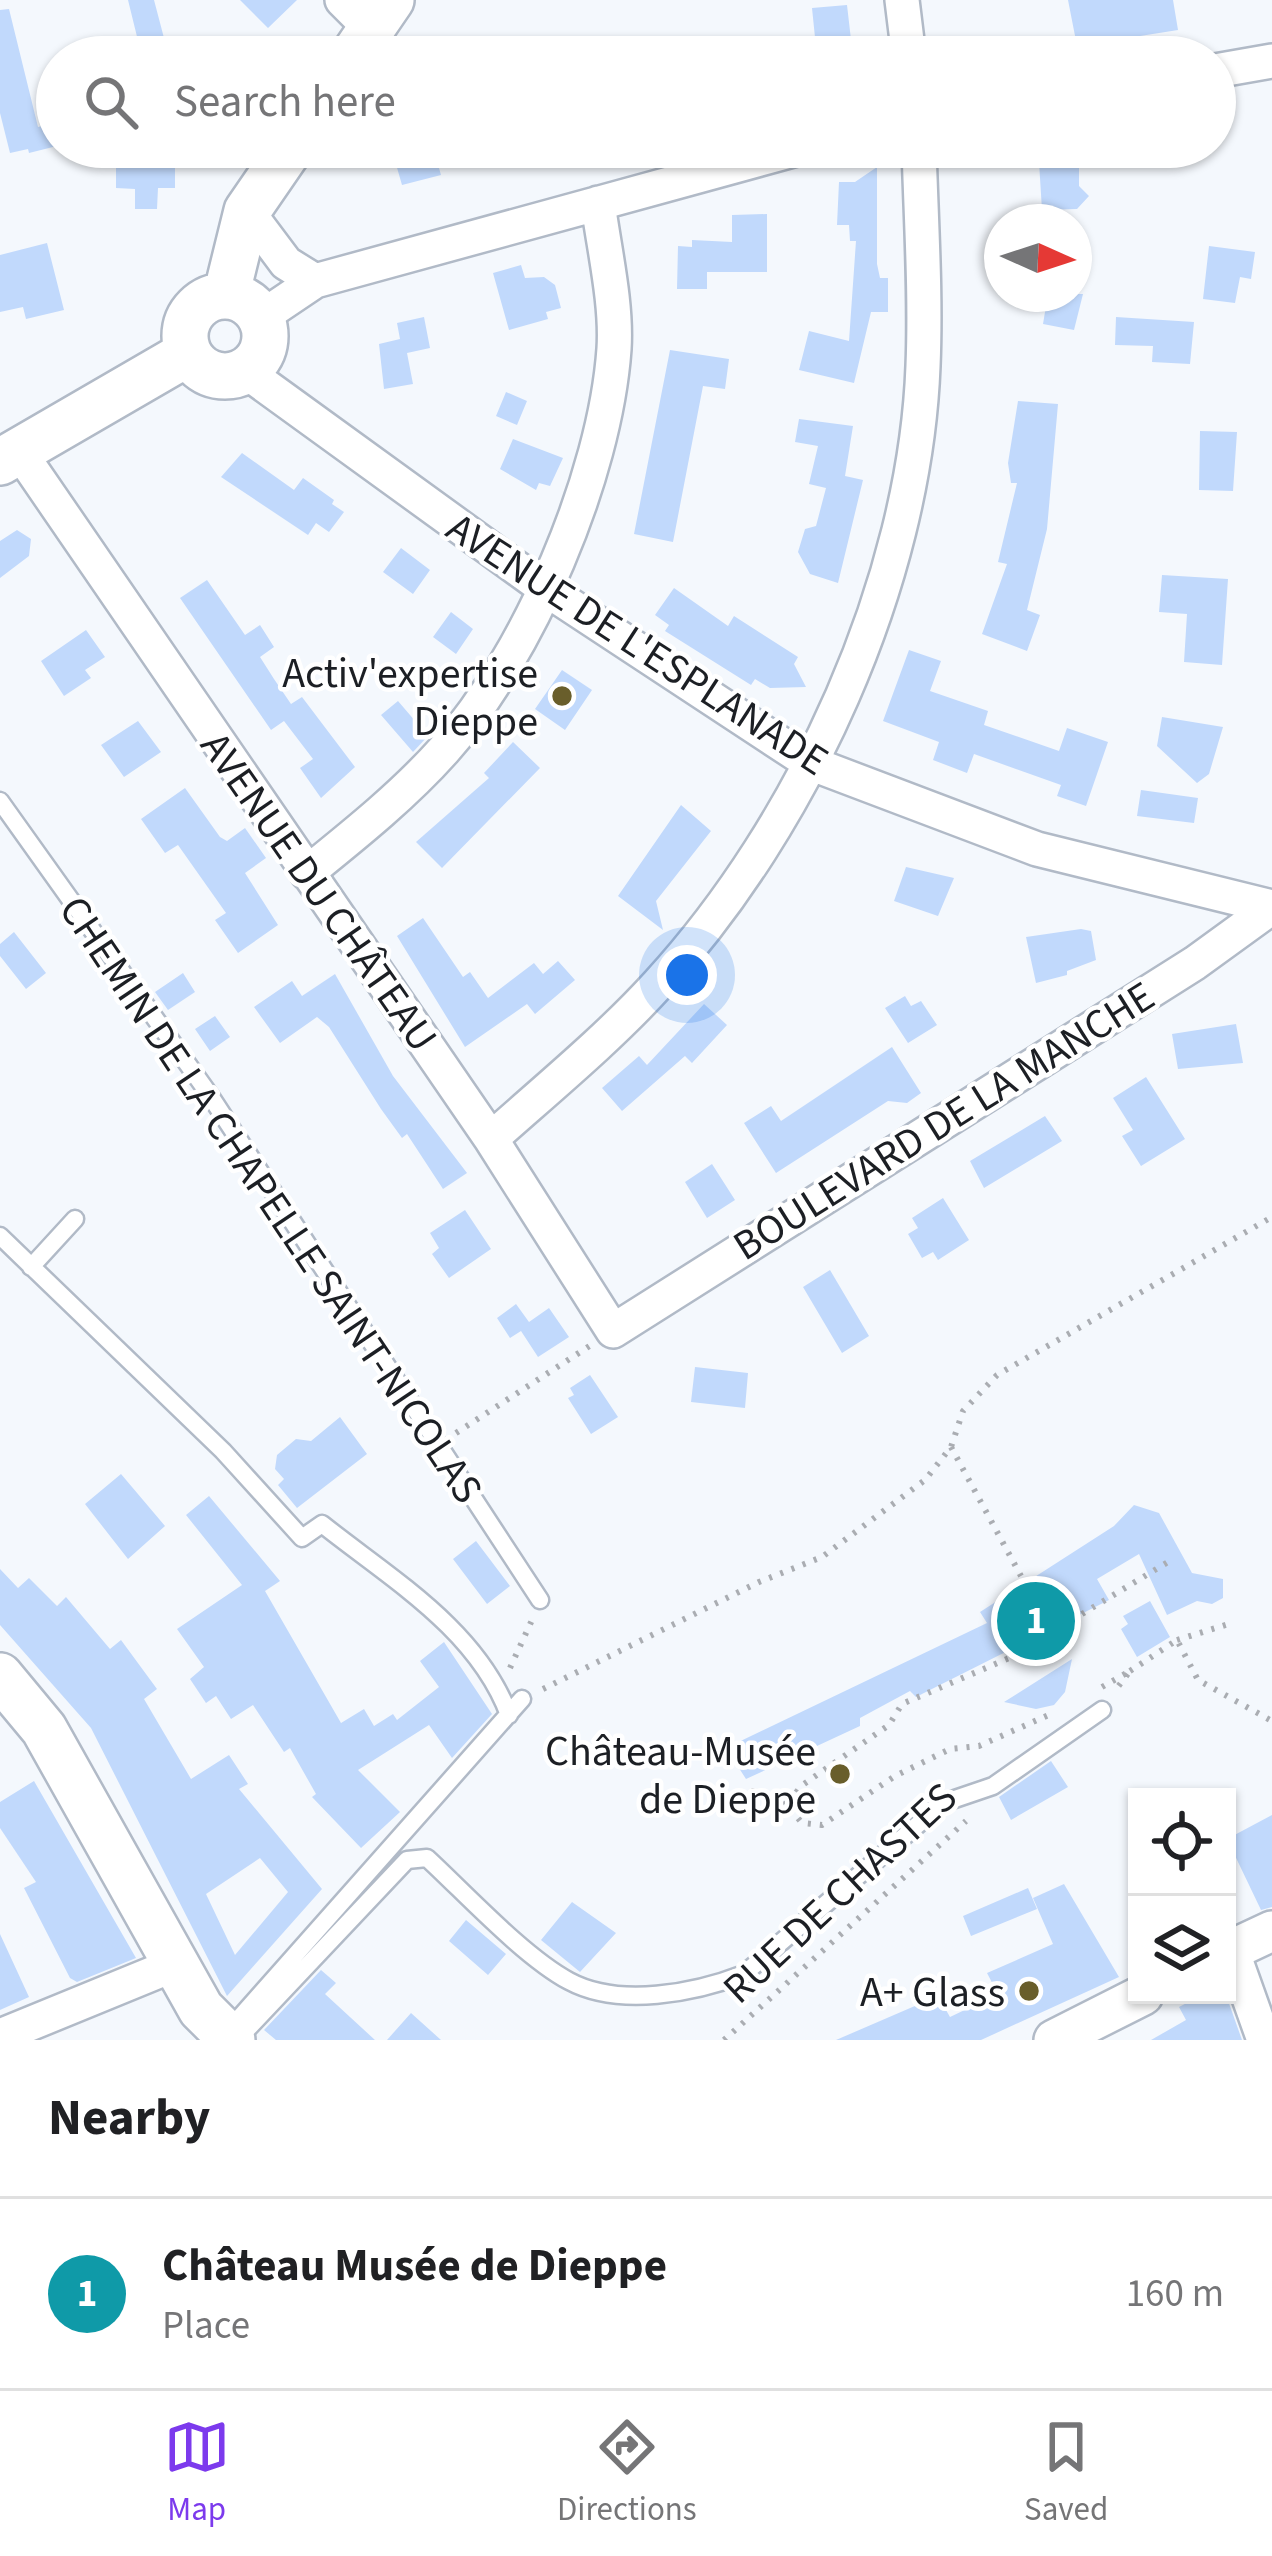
<!DOCTYPE html>
<html lang="en">
<head>
<meta charset="utf-8">
<style>
	body { margin:0; font-family:"Source Sans 3",sans-serif; background:#f2f2f2; color:#202124 }
	.controls { position:absolute; right:36px; bottom:36px; display:grid; overflow:hidden; border-radius:0px; box-shadow:0 3px 9px #0004 }
	.controls button { width:108px; height:108px; display:grid; place-items:center; padding:0; border:0; border-bottom:3px solid #e0e0e0; background:#fff; color:#202124; font:60px sans-serif }
	.compass { position:absolute; left:984px; top:204px; width:108px; height:108px; border-radius:50%; background:#fff; box-shadow:0 3px 9px #0004; rotate:93deg }
	.you { position:absolute; left:687px; top:975px; width:42px; height:42px; margin:-30px; border:9px solid #fff; border-radius:50%; background:#1a73e8; box-shadow:0 0 0 18px #1a73e833 }
	.badge { display:grid; place-items:center; width:78px; height:78px; border-radius:50%; background:#7c3aed; color:#fff; font-size:39px; font-weight:700 }
	.pin { position:absolute; translate:-50% -50%; border:6px solid #fff; box-shadow:0 3px 12px #0006 }
	.list { margin:0; padding:0; list-style:none }
	h2 { display:flex; justify-content:space-between; align-items:center; height:156px; margin:0; padding:0 48px; font-size:51px }
	h2 small { font-size:39px; font-weight:400; color:#757577 }
	.list li { display:grid; grid-template-columns:78px 1fr auto; gap:36px; align-items:center; box-sizing:border-box; height:192px; padding:0 48px; border-top:3px solid #e0e0e0 }
	.list b { display:block; font-size:45px; white-space:nowrap }
	.list p { margin:0; font-size:39px; white-space:nowrap; color:#757577 }
	.list em { font-size:39px; font-style:normal; color:#757577 }
	.icon { flex:none; width:66px; height:66px; fill:none; stroke:currentColor; stroke-width:2; stroke-linecap:round; stroke-linejoin:round }
	.map { position:relative; flex:none; width:1272px; height:2040px; overflow:hidden }
	.search { position:absolute; background:#fff; box-shadow:0 3px 9px #0004; left:36px; right:36px; top:36px; height:132px; display:flex; align-items:center; gap:30px; box-sizing:border-box; padding:0 42px; border-radius:66px; color:#757577; font-size:45px }
	.sheet { height:348px; background:#fff }
	nav { display:flex; justify-content:space-around; align-items:center; box-sizing:border-box; height:168px; border-top:3px solid #e0e0e0; background:#fff; font-size:33px; color:#757577 }
	nav a { display:grid; justify-items:center; gap:6px }
	nav .on { color:#7c3aed }
	.map>svg:first-child { display:block }
</style>
</head>
<body>
<div class="map">
<svg width="1272" height="2040" viewBox="0 0 1272 2040">
	<rect width="100%" height="100%" fill="#f4f8fd"/>
	<!-- building -->
	<path fill="#c1d9fc" fill-rule="evenodd" d="M128,0H154L169,57H142Z
		M240,0H297L268,28Z
		M1068,0H1173L1178,30L1077,46Z
		M847,5L853,57H817L812,8Z
		M9,9L38,127L57,122V146L29,153L28,149L10,153L0,113V10Z
		M391,147H433L441,175L402,185Z
		M1079,160V186L1089,196L1077,209L1042,210L1039,162Z
		M116,161L175,166V188H158L157,209H135V189L116,188Z
		M877,167V264L880,278H888V312H871L854,383L799,370L809,331L849,341L856,241H850L849,225H837L839,182H855Z
		M767,214V272H707V289H677L678,246L692,247V240L732,242V215Z
		M47,243L64,310L26,319L23,307L0,312V255Z
		M1209,246L1255,252L1251,279L1240,277L1235,303L1203,299Z
		M521,265L525,278L544,277L555,285L561,308L546,312L548,319L509,330L493,273Z
		M1048,294H1083L1074,330L1043,324Z
		M424,317L430,348L407,353L413,384L384,389L379,344L400,339L397,323Z
		M1116,317L1194,322L1190,364L1152,362L1153,346L1115,345Z
		M670,350L729,359L725,389L703,386L673,542L634,534Z
		M506,392L527,401L517,425L496,416Z
		M1018,401L1058,404L1047,529L1027,610L1040,615L1027,651L982,634L1007,564L998,562L1017,483H1011L1008,463Z
		M799,419L853,426L845,476L863,480L838,583L810,574L798,552L805,529L816,526L826,488L809,484L818,446L795,442Z
		M1200,431L1237,432L1233,491L1199,490Z
		M513,439L563,458L550,486L539,483L536,490L500,469Z
		M242,453L294,490L303,478L334,500L332,504L344,512L329,532L316,523L308,535L221,477Z
		M17,530L31,539L29,556L0,578V541Z
		M401,548L430,570L413,594L383,572Z
		M1162,575L1228,579L1222,665L1184,662L1187,614L1159,612Z
		M207,580L245,635L260,625L274,647L260,657L274,679L291,704L302,697L355,767L321,798L300,768L313,759L284,721L271,730L180,598Z
		M674,588L728,626L734,616L798,657L794,664L806,687L770,688L755,679L751,685L665,631L669,625L655,615Z
		M451,612L473,629L456,654L433,637Z
		M86,630L105,657L85,670L91,678L64,696L41,661Z
		M909,650L941,661L930,691L988,711L984,725L1059,751L1067,728L1108,742L1086,806L1057,796L1061,785L974,754L967,773L933,760L939,742L883,721Z
		M562,670L592,690L565,730L535,709Z
		M398,701L428,736L413,752L381,715Z
		M1162,717L1223,727L1209,774L1197,783L1157,746Z
		M138,721L161,752L124,777L101,745Z
		M513,742L540,768L442,868L416,842L489,778L484,773Z
		M185,788L220,837L227,841L245,828L266,858L245,873L278,925L238,953L215,920L226,913L178,845L165,853L141,819Z
		M1141,790L1198,798L1194,823L1137,816Z
		M681,805L711,831L656,901L663,930L618,896Z
		M906,867L954,878L938,916L894,901Z
		M423,918L463,977L470,972L488,998L534,963L543,974L558,961L575,980L535,1014L527,1004L465,1047L397,936Z
		M1081,929L1091,931L1096,960L1067,971V975L1036,983L1026,937Z
		M14,932L46,973L26,989L0,956V944Z
		M183,973L195,992L168,1010L155,992Z
		M335,974L393,1076L467,1173L443,1189L407,1134L402,1138L381,1109L329,1027L317,1017L280,1043L254,1007L292,981L302,996Z
		M905,996L911,1006L921,1001L937,1025L908,1043L885,1008Z
		M704,1004L727,1025L692,1063L685,1056L622,1111L602,1088L639,1056L647,1065Z
		M215,1016L230,1037L210,1051L195,1029Z
		M1236,1024L1243,1063L1178,1069L1172,1034Z
		M892,1047L921,1093L907,1103L888,1101L776,1173L744,1123L771,1106L781,1121Z
		M1146,1077L1185,1139L1141,1166L1122,1136L1133,1130L1113,1098Z
		M1045,1116L1062,1141L984,1188L970,1161Z
		M712,1164L735,1200L707,1218L685,1182Z
		M943,1198L969,1240L938,1260L933,1252L922,1258L908,1234L918,1228L912,1218Z
		M465,1210L491,1249L449,1278L432,1254L439,1248L430,1233Z
		M830,1270L869,1336L842,1353L803,1287Z
		M516,1304L529,1322L549,1308L569,1337L538,1357L521,1331L510,1338L497,1318Z
		M695,1367L748,1373L745,1408L691,1402Z
		M590,1375L618,1417L591,1434L568,1398L574,1395L570,1388Z
		M340,1417L367,1454L297,1508L278,1485L284,1479L275,1469L277,1455L296,1439L311,1441Z
		M121,1474L165,1526L128,1559L85,1504Z
		M209,1496L280,1581L265,1591L341,1723L364,1709L374,1726L393,1714L397,1720L439,1687L420,1661L444,1642L492,1714L452,1758L429,1725L358,1770L400,1812L361,1848L312,1797L316,1794L290,1748L284,1752L253,1705L231,1719L216,1696L206,1703L190,1679L204,1667L177,1629L242,1585L186,1515Z
		M1134,1505L1159,1513L1192,1573L1223,1579V1598L1212,1604L1197,1601L1167,1615L1139,1554L1097,1579L1109,1600L916,1697L910,1691L860,1718V1726L746,1779L726,1748L987,1623L980,1612L1114,1526Z
		M476,1541L510,1586L487,1604L453,1559Z
		M0,1569L18,1588L29,1578L57,1606L66,1597L110,1649L121,1640L157,1689L144,1699L191,1779L229,1755L248,1784L239,1789L322,1889L227,1996L91,1728L0,1625ZM260,1858L288,1892L235,1955L206,1894Z
		M1150,1601L1170,1637L1137,1657L1121,1629L1128,1624L1123,1616Z
		M1072,1659L1065,1692L1054,1705L1036,1709L1004,1702Z
		M1051,1761L1068,1787L1011,1820L999,1797Z
		M34,1781L136,1958L77,1982L70,1978L24,1888L36,1882L0,1828V1802Z
		M1272,1815V1907L1261,1910L1227,1839Z
		M1064,1884L1119,1977L981,2040H836L938,1996L950,2017L998,1994L987,1973L1053,1944L1033,1898Z
		M1028,1888L1037,1909L971,1936L963,1916Z
		M572,1902L616,1933L580,1972L541,1940Z
		M466,1920L506,1954L488,1975L449,1941Z
		M0,1934L29,1997L0,2010Z
		M321,1970L336,1983L325,1994L375,2040H276L264,2030Z
		M1202,1995H1226L1242,2040H1151L1186,2020L1179,2007Z
		M411,2013L441,2040H387Z"/>
	<g fill="none" stroke-linecap="round" stroke-linejoin="round">
		<!-- service casing -->
		<g stroke="#b1bac7" stroke-width="21">
			<path id="service" d="M0,801L209,1094L540,1600
				M0,1236L223,1451L302,1538L322,1524C391,1579 477,1629 509,1715
				M31,1267L75,1219
				M226,2033L522,1699
				M237,2040L407,1860L427,1858C465,1893 524,1957 569,1981C619,2008 695,1993 744,1974L943,1803L993,1786L1102,1710"/>
		</g>
		<!-- minor casing -->
		<g stroke="#b1bac7" stroke-width="38">
			<path id="minor" d="M342,0L371,29
				M902,0L909,57
				M1215,71L1272,61
				M247,211L286,263L315,281
				M260,318L315,281L804,147
				M245,371L547,590L810,763L1037,849L1272,907
				M21,454L491,1139L613,1331L1195,963L1272,907
				M307,873C354,835 404,795 444,750C529,654 605,477 614,349C617,303 604,249 598,203
				M491,1139C547,1089 608,1039 658,984C804,825 915,582 923,366C926,294 921,219 919,147
				M1232,1950L1264,2040
				M0,2036L176,1964"/>
		</g>
		<!-- tertiary casing -->
		<g stroke="#b1bac7" stroke-width="44">
			<path id="tertiary" d="M1227,1952L1272,1931
				M1054,2040L1143,1995"/>
		</g>
		<!-- secondary casing -->
		<g stroke="#b1bac7" stroke-width="50">
			<path id="secondary" d="M352,57L391,0
				M226,296L247,211L291,147
				M185 336a40 40 0 1 1 80 0a40 40 0 1 1-80 0Z
				M0,462L188,353
				M0,1676L44,1729L201,2009L232,2040"/>
		</g>
		<!-- path -->
		<path stroke="#aaadb2" stroke-width="6" stroke-dasharray="3 9" stroke-linecap="butt" d="M456,1433L591,1345
			M951,1447L1021,1576
			M1082,1614L1168,1562
			M1177,1640L1232,1623
			M1030,1649L902,1704L889,1725L801,1786L787,1805L802,1823L822,1825L895,1776L950,1749L979,1746L1053,1713
			M510,1668L532,1620
			M1130,1671L1177,1640L1198,1680L1272,1721
			M1102,1687L1130,1671L1114,1692
			M543,1689L759,1582L822,1557L925,1480L951,1447L963,1411L997,1375L1272,1217
			M751,1791L783,1798L787,1805
			M724,2040L966,1821"/>
		<!-- service -->
		<use href="#service" stroke="#fff" stroke-width="16"/>
		<!-- minor -->
		<use href="#minor" stroke="#fff" stroke-width="33"/>
		<!-- tertiary -->
		<use href="#tertiary" stroke="#fff" stroke-width="39"/>
		<!-- secondary -->
		<use href="#secondary" stroke="#fff" stroke-width="45"/>
	</g>
	<!-- markers -->
	<g fill="#695e2b" stroke="#fff" stroke-width="4.5">
		<circle cx="562" cy="696" r="12"/>
		<circle cx="840" cy="1774" r="12"/>
		<circle cx="1029" cy="1991" r="12"/>
	</g>
	<g text-anchor="middle" stroke-width="9" stroke-linejoin="round" paint-order="stroke">
		<!-- street labels -->
		<g font-size="42" fill="#1c1f24" stroke="#fff">
			<text transform="translate(638 643) rotate(33)" y="15">AVENUE DE L'ESPLANADE</text>
			<text transform="translate(320 891) rotate(55)" y="15">AVENUE DU CHÂTEAU</text>
			<text transform="translate(943 1120) rotate(-32)" y="15">BOULEVARD DE LA MANCHE</text>
			<text transform="translate(272 1199) rotate(56)" y="15">CHEMIN DE LA CHAPELLE SAINT-NICOLAS</text>
			<text transform="translate(839 1892) rotate(-43)" y="15">RUE DE CHASTES</text>
		</g>
		<!-- poi labels -->
		<g font-size="42" fill="#1c1f24" stroke="#fff" text-anchor="end">
			<text x="538" y="687">Activ'expertise<tspan x="538" dy="48">Dieppe</tspan></text>
			<text x="816" y="1765">Château-Musée<tspan x="816" dy="48">de Dieppe</tspan></text>
			<text x="1005" y="2006">A+ Glass</text>
		</g>
	</g>
</svg>
<div class="controls">
<button><svg class="icon" aria-label="locate" viewBox="0 0 24 24"><circle cx="12" cy="12" r="6"/><path d="M12 2v4M12 18v4M2 12h4M18 12h4"/></svg></button>
<button><svg class="icon" aria-label="layers" viewBox="0 0 24 24"><path d="M12 4l9 5-9 5-9-5zM3 14l9 5 9-5"/></svg></button>
</div>
<svg class="compass" viewBox="-18 -18 36 36"><path d="M0-13l5 13h-10z" fill="#e53935"/><path d="M0 13l5-13h-10z" fill="#757577"/></svg>
<div class="you"></div>
<div class="pin badge" style="left:1036px;top:1621px;background:#0f9aa8">1</div>
<div class="search"><svg class="icon" aria-label="search" viewBox="0 0 24 24"><circle cx="10" cy="10" r="6"/><path d="M15 15l6 6"/></svg>Search here</div>
</div>
<section class="sheet">
<h2>Nearby<small></small></h2>
<ul class="list">
<li><span class="badge" style="background:#0f9aa8">1</span><div><b>Château Musée de Dieppe</b><p>Place</p></div><em>160 m</em></li>
</ul>
</section>
<nav>
<a class="on"><svg class="icon" aria-label="map" viewBox="0 0 24 24"><path d="M3 6l6-2 6 2 6-2v14l-6 2-6-2-6 2zM9 4v14M15 6v14"/></svg>Map</a>
<a><svg class="icon" aria-label="directions" viewBox="0 0 24 24"><path d="M12 3l9 9-9 9-9-9zM9 14v-3h6M13 9l2 2-2 2"/></svg>Directions</a>
<a><svg class="icon" aria-label="saved" viewBox="0 0 24 24"><path d="M7 4h10v16l-5-4-5 4z"/></svg>Saved</a>
</nav>
</body>
</html>
